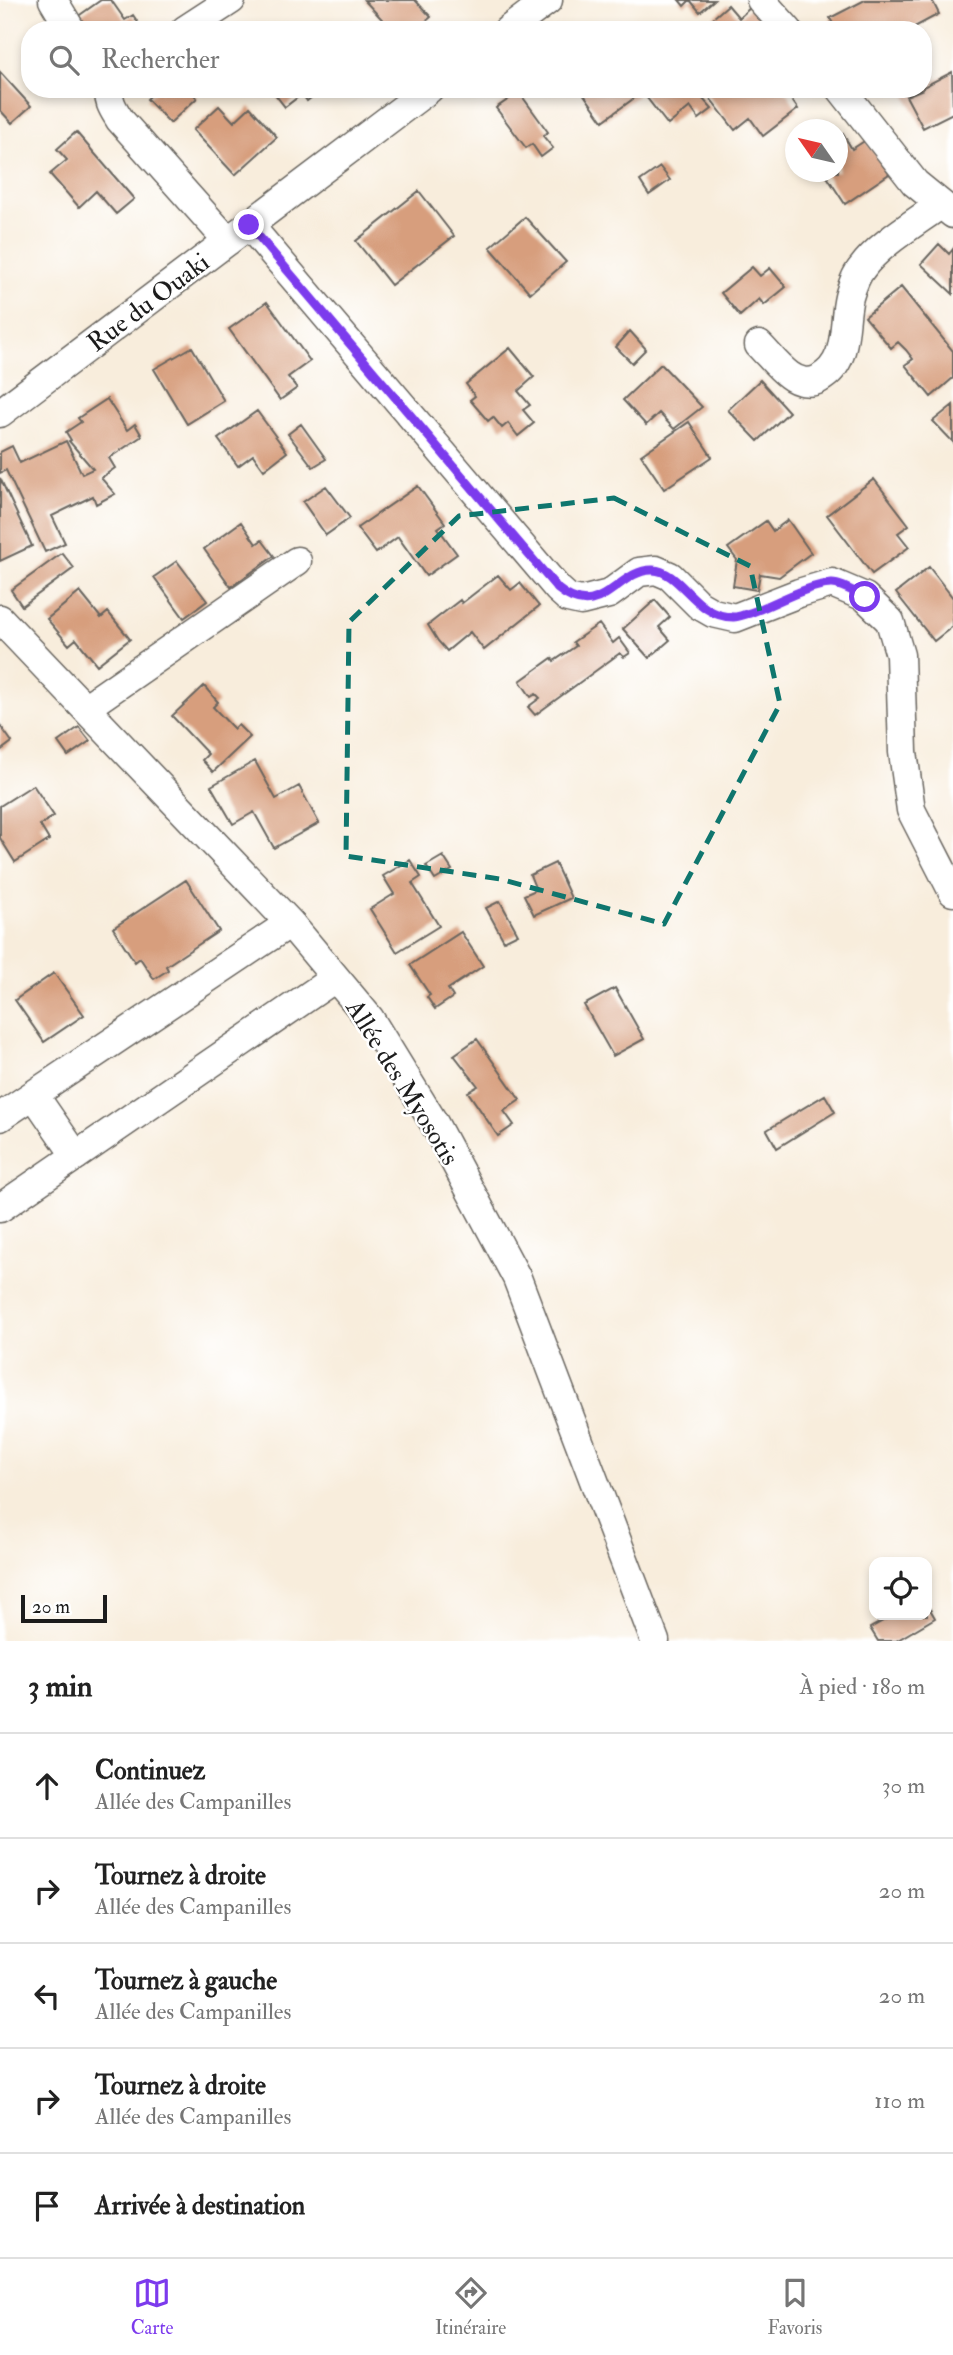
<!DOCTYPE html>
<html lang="fr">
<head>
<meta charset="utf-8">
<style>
	body { margin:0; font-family:"IM FELL Double Pica",serif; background:#f6f6f6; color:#222 }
	.controls { position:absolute; right:21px; bottom:21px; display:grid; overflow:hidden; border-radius:14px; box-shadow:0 4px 10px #0003 }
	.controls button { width:63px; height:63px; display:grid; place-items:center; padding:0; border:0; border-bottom:2px solid #e0e0e0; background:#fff; color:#222; font:35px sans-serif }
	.compass { position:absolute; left:785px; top:119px; width:63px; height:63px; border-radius:50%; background:#fff; box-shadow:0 4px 10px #0003; rotate:304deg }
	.scale { position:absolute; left:21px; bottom:18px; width:86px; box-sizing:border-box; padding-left:7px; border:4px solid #1c1c1c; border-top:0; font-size:19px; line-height:24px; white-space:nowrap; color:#1c1c1c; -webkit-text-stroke:5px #fff; paint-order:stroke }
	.stop { position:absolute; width:21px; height:21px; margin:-16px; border:5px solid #7c3aed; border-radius:50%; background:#fff }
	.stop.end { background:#7c3aed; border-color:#fff; box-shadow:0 2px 7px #0008 }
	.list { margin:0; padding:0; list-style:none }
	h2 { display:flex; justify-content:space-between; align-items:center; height:91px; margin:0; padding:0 28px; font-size:30px }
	h2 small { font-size:23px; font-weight:400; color:#767676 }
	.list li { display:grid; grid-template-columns:46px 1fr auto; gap:21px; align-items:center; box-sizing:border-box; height:105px; padding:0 28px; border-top:2px solid #e0e0e0 }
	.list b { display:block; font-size:26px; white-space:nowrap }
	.list p { margin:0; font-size:23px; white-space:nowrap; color:#767676 }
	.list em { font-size:23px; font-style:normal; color:#767676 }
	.icon { flex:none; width:38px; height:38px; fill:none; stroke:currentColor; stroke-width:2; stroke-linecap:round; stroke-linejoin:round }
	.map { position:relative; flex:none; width:953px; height:1641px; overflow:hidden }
	.search { position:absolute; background:#fff; box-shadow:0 4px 10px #0003; left:21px; right:21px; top:21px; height:77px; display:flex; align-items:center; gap:18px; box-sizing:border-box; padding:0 24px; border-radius:28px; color:#767676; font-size:26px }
	.sheet { height:616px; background:#fff }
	nav { display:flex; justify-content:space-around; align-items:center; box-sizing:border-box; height:98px; border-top:2px solid #e0e0e0; background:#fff; font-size:19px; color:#767676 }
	nav a { display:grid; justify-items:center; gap:4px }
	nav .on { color:#7c3aed }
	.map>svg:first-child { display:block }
</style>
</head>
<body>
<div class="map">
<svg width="953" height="1641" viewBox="0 0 953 1641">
	<rect width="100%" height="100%" fill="#fff"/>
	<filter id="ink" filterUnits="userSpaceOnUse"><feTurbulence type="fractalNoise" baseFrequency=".0143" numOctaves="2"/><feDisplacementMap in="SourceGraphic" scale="14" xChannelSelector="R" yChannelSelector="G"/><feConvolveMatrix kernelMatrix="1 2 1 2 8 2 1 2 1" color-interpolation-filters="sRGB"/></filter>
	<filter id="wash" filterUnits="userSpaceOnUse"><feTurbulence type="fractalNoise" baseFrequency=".00686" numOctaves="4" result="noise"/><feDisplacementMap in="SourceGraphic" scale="28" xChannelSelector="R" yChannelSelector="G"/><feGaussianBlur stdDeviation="1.57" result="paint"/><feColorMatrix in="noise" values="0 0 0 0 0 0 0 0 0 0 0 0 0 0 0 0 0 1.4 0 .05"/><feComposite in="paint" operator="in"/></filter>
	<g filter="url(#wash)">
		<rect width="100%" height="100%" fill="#f8eddc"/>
		<g id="blocks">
			<!-- building -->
			<path fill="#d79e7d" d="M101,0H111L125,20L133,15L143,30H75L70,22Z
				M364,0H415L431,17L416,30H392Z
				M679,0H714L700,12L690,0L684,6Z
				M865,0H932L939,14L909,30H836L830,18Z
				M728,5L739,18L752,6L773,30H709L705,25Z
				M0,72L31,106L12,123L0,110Z
				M952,72L953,113L923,128L906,96L923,89V87Z
				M157,89H189L197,98L170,123L147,99Z
				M271,89H322L307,101L302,94L285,107Z
				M580,89H632L637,96L603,121Z
				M640,89H694L712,109L699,119L690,107L668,125Z
				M711,89H784L798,109L763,136L750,118L735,130L706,93Z
				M519,92L548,132L543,136L553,148L541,157L532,144L526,148L496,108Z
				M219,106L234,122L250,107L277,137L235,175L193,130Z
				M76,132L134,199L116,214L96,191L79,207L50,174L67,160L57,149Z
				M843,134L852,149L866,140L889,174L845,204L824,172H838V138Z
				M660,167L670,180L649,195L640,181Z
				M419,191L454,236L391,285L356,241Z
				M525,217L566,262L530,293L490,247Z
				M939,244L949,254L953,249V294L921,264Z
				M752,267L760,276L770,268L786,287L764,305L759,299L740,316L721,293Z
				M901,287L953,351V378L931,397L905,365L913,359L906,350L898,342L891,348L865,317Z
				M267,302L310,361L288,377L297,388L280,400L229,329Z
				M630,331L646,349L632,363L616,347Z
				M192,347L224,401L187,424L154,369Z
				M510,348L534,377L518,391L530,405L523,410L534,423L518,436L508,423L502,428L493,417L488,421L470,400L475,396L466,384Z
				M661,364L702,407L674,429L659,413L646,425L623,400Z
				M760,380L789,412L758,441L728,410Z
				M107,399L127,430L135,424L142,436L109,458L115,468L101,478L115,494L96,504L93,496L52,516L65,543L45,552L6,470L0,473V452L12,446L20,463L66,441L82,474L93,469L69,441L71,440L66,432L81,422L78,418Z
				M953,405V442L933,421Z
				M257,411L287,452L264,470L253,455L238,466L218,439Z
				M689,422L712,457L664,489L641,455Z
				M301,424L326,459L313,467L288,434Z
				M0,478L32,546L0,561Z
				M874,479L909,525L898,533L909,547L872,574L827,515Z
				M326,486L350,518L326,535L303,502Z
				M418,486L445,523L438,528L457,554L426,576L398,537L376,553L357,528Z
				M788,520L811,553L779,577L760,574L757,590L733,586L737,560L728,548L766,521L773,531Z
				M241,522L256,544L262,540L274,556L231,587L204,549Z
				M62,553L74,568L22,606L11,590Z
				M177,561L207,601L184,618L154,577Z
				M929,567L953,598V626L934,641L896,593Z
				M498,575L511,590L520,583L539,606L484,650L470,632L447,651L438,641L428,625L460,600L462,603Z
				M80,592L101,618L108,612L130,639L97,665L76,639L69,645L47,619Z
				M655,600L670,617L659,627L670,640L649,658L623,629Z
				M599,624L613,643L619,638L630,653L624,657L620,653L535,715L528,707L540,698L536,694L531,697L520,681L552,658L554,661L576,646L573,642Z
				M204,686L218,702L213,707L234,729L238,725L250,737L213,772L202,760L208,754L172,716Z
				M0,725L12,742L0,751Z
				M79,727L90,741L68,756L58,742Z
				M255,761L276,799L299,786L319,823L274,848L254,812L233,824L211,786Z
				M33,785L54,816L40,825L49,840L15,862L0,838V806Z
				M443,856L452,870L435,880L426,866Z
				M410,860L421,877L412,883L439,926L397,952L370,909L394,894L383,876Z
				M555,863L571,898L534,915L524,895L536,890L530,875Z
				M186,880L219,931L166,966L168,970L154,979L140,958L135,962L113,928Z
				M500,901L518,934L504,941L486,908Z
				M461,932L483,966L448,989L453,997L435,1009L427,997L430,995L410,965Z
				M54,973L84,1015L44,1042L15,1000Z
				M615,988L644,1039L613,1056L584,1005Z
				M477,1039L520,1100L504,1111L514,1125L498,1136L468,1092L478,1086L454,1055Z
				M825,1095L835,1112L777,1148L767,1130Z
				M927,1604L935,1618L896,1641H878L870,1628L890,1617L889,1615H927Z"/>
		</g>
	</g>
	<g filter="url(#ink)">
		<use href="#blocks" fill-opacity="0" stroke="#69655f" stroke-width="2"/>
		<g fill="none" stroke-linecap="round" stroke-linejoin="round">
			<!-- minor casing -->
			<g stroke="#69655f" stroke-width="31">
				<path id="minor" d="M53,0L71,30
					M761,0L788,30
					M185,30L231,0
					M508,30L548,0
					M110,89C107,101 114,110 120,120L228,241
					M841,89L915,183L953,214
					M249,225L558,589L568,598L581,601L609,594L639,572L656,570L670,576L699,605L713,613L735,618L799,593L832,583L865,597L890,621L900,655L903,752L911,810L953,892
					M759,345C769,355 778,367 789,375C798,382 810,384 819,379C850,362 842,326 849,297C852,287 855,276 862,268C879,244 917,222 941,204
					M0,413L429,89
					M0,619L290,923L370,1019L434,1123L517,1278L655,1641
					M85,708L297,561
					M34,1095L76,1156
					M0,1117L290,923
					M0,1208L335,978"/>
			</g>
			<!-- minor -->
			<use href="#minor" stroke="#fff" stroke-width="28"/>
		</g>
	</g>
	<g fill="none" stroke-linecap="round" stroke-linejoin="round" filter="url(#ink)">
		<!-- route -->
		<path stroke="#7c3aed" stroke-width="9" d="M249,225L558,589C601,624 617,569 653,570C682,571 695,618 734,617C739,617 745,614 750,613C773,605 807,585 831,584C840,583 856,593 865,597"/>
	</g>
	<!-- marked area -->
	<path fill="none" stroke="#0f766e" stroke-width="5" stroke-dasharray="14 9" stroke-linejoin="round" d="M614,498L750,566L780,704L664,924L500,879L346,856L349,622L459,516Z"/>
	<g text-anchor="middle" stroke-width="5" stroke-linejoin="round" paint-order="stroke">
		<!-- street labels -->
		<g font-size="26" fill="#1c1c1c" stroke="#fff">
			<text transform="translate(148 302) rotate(-37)" y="9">Rue du Ouaki</text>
			<text transform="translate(403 1082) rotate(58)" y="9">Allée des Myosotis</text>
		</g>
	</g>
</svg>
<div class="controls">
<button><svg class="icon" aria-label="locate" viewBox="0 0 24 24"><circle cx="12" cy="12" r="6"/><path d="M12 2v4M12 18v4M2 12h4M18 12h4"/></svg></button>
</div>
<svg class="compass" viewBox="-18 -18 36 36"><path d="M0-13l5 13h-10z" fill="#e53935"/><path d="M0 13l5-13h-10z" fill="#767676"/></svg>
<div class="scale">20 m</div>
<div class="stop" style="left:865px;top:597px"></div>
<div class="stop end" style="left:249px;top:225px"></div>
<div class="search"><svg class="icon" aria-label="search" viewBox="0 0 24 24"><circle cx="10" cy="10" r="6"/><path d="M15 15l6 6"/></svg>Rechercher</div>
</div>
<section class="sheet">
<h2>3 min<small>À pied · 180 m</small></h2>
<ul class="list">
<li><svg class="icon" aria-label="ahead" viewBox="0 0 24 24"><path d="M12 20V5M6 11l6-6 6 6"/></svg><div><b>Continuez</b><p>Allée des Campanilles</p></div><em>30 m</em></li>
<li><svg class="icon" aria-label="right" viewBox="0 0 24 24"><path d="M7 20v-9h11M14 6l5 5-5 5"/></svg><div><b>Tournez à droite</b><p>Allée des Campanilles</p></div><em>20 m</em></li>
<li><svg class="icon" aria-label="left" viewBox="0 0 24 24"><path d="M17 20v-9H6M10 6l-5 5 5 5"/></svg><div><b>Tournez à gauche</b><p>Allée des Campanilles</p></div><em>20 m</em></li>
<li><svg class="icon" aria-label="right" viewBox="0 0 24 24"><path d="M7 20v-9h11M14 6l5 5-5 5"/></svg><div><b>Tournez à droite</b><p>Allée des Campanilles</p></div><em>110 m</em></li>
<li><svg class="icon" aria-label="arrive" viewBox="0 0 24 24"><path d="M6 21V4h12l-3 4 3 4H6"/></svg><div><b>Arrivée à destination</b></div></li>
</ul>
</section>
<nav>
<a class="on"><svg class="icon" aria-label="map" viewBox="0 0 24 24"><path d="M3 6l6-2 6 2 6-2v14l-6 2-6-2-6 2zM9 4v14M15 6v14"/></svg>Carte</a>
<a><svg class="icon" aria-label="directions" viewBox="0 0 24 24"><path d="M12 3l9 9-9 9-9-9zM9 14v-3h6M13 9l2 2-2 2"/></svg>Itinéraire</a>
<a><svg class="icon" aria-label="saved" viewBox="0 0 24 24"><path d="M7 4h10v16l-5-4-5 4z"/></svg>Favoris</a>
</nav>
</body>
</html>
